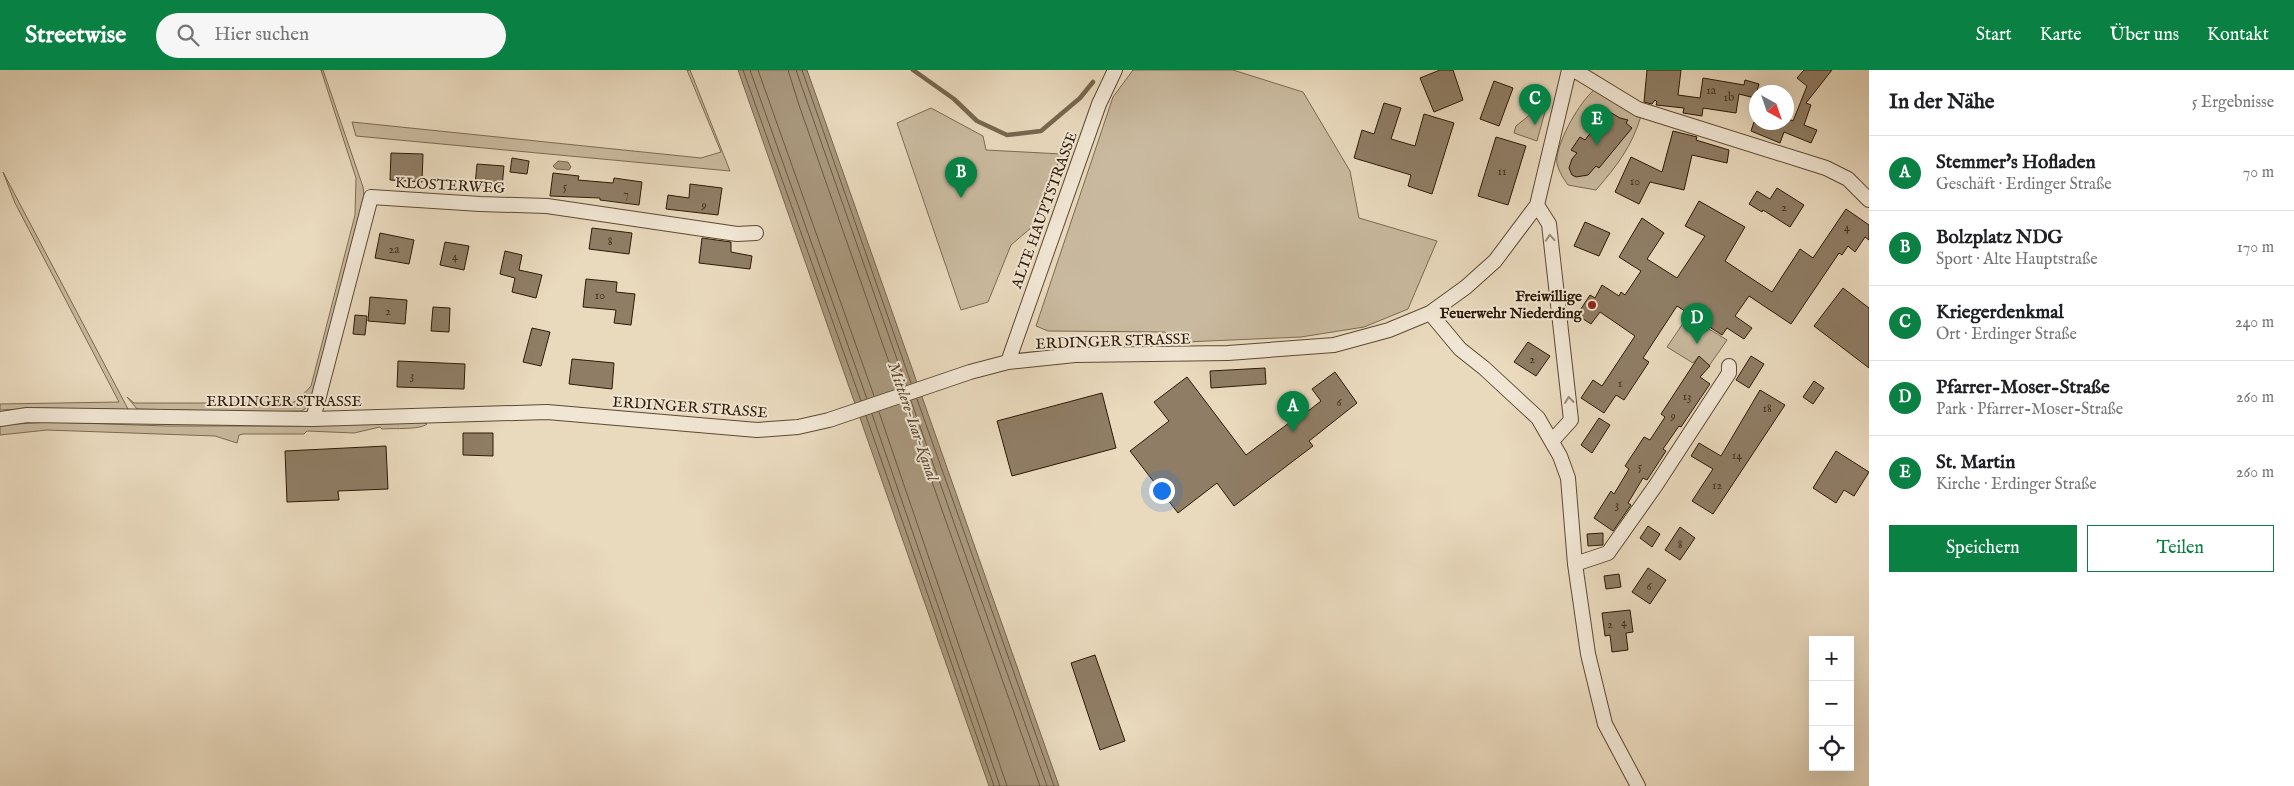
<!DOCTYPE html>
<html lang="de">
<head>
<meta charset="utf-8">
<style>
	body { margin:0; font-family:"IM FELL English",serif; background:#f6f6f6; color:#202124 }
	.controls { position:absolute; right:15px; bottom:15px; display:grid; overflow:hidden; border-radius:0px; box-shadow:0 5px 20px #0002 }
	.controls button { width:45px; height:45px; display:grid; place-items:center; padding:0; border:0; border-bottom:1px solid #e0e0e0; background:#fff; color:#202124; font:25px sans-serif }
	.compass { position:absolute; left:1749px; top:15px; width:45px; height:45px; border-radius:50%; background:#fff; box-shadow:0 5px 20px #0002; rotate:140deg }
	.you { position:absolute; left:1161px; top:420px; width:18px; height:18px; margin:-12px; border:4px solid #fff; border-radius:50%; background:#1a73e8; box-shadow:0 0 0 8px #1a73e833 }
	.badge { display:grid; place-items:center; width:32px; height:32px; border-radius:50%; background:#0b8043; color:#fff; font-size:16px; font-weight:700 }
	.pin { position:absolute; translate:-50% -41px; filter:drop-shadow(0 1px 2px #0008) }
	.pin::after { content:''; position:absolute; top:26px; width:18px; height:15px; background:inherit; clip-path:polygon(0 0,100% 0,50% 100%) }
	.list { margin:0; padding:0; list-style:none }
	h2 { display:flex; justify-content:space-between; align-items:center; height:65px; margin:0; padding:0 20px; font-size:21px }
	h2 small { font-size:16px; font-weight:400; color:#757577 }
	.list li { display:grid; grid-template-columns:32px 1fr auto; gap:15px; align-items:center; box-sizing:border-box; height:75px; padding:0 20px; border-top:1px solid #e0e0e0 }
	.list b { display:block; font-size:19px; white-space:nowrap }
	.list p { margin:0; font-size:16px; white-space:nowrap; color:#757577 }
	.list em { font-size:16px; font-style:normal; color:#757577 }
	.actions { display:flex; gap:10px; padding:15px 20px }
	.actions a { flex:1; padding:11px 0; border:1px solid #0b8043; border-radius:0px; text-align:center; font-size:18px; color:#0b8043 }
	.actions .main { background:#0b8043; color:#fff }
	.icon { flex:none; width:28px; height:28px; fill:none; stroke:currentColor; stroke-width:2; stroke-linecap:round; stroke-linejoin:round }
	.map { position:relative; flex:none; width:1869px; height:716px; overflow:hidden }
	header { display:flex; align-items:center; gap:30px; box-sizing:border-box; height:70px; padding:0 25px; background:#0b8043; color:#fff }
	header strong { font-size:24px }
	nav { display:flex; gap:28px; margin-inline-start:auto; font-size:18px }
	.search { width:350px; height:45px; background:#f6f6f6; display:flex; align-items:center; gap:12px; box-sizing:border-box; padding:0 18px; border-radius:28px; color:#757577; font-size:19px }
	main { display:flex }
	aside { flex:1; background:#fff }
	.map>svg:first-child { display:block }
</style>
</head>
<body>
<header>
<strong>Streetwise</strong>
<div class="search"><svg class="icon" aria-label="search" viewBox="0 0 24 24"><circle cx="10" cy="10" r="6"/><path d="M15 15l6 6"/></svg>Hier suchen</div>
<nav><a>Start</a><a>Karte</a><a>Über uns</a><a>Kontakt</a></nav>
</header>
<main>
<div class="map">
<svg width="1869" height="716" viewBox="0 0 1869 716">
	<rect width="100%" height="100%" fill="#e9d9bd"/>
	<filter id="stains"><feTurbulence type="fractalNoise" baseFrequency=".004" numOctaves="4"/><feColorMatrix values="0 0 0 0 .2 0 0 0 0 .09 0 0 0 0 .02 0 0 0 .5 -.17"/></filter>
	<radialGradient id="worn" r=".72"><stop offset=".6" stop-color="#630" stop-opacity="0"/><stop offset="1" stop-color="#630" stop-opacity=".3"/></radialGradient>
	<!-- green -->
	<path fill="#c9b99e" stroke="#7b6a52" d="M321,0H323L363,117L364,125L311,334L302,341L260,342L137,339L127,327L134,333H292L298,330L311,316L355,145L356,108Z
		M687,0H690L730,101L356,66L352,52L701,88L721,82Z
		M1133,0H1233L1303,22L1350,101L1359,148L1437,171L1408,239L1364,257L1301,267L1185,272L1164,262L1048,261L1036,256L1113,27Z
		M1594,20L1641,46C1632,76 1617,96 1596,120L1568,115C1563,108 1555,96 1557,87C1560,67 1579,33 1594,20Z
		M1541,36L1546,38L1537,71L1514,63L1516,56Z
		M931,38L983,66L986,80L1062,84L1032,157L1011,175L988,232L961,240L897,53Z
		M3,102L128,339L126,340L43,338L0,340V334L119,332L15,133Z
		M1688,246L1727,270L1709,296L1699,286L1693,293L1667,277Z
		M50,352L166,356H292L422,352L427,354C420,360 394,358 382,359L380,357L354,363L307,361L304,364H243L239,365L237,373L215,366L47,360L0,365V355Z"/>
	<!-- water -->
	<path fill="#a9987e" stroke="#77664e" d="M738,0H807L1059,716H989Z
		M558,91L568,92L571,97L569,100L556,99L553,96Z"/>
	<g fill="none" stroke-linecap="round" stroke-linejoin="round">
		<!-- shore -->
		<path stroke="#6b5942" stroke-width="1" d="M743,0L861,331
			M750,0L867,329
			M758,0L874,326
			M788,0L799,35L898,318
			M796,0L906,315
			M802,0L911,313
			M917,329L1054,716
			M911,331L1047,716
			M904,333L1040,716
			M879,342L1007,716
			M872,344L1000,716
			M866,346L994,716"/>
		<!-- stream -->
		<path stroke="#77664e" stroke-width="4.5" d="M913,0L954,29L977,51L1007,65L1041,61L1080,28L1093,12"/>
	</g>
	<!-- building -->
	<path fill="#8f7d65" stroke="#2d1a05" d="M1440,0H1453L1463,30L1434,42L1420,8Z
		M1647,0H1681L1678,25L1700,28L1703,8L1744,15L1745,10L1759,14L1755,28L1739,24L1736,43L1703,38L1702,46L1683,43L1684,38L1656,35L1657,32L1655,30L1652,34L1644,32Z
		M1804,0H1832L1806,33L1811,35L1804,55L1817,60L1811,73L1784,62L1780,73L1751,61L1754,52H1786V48L1793,51L1807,16L1797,8Z
		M1494,11L1513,18L1499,56L1480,49Z
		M1384,33L1401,38L1391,69L1415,76L1424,44L1454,53L1432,124L1408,116L1411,105L1354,88L1362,60L1374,64Z
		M1608,41L1620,48L1628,50L1626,53L1632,58L1599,98L1596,96L1588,105L1576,107L1572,105L1569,98L1572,89L1577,83L1571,80L1580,67L1585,70Z
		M1673,61L1697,67L1696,70L1729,80L1727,93L1692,85L1684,120L1650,112L1639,134L1615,122L1631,87L1662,102Z
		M1496,67L1526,76L1508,135L1478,126Z
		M391,83L423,84L422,112L390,110Z
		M512,88L529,91L527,104L510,102Z
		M477,94L504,96L502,117L475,115Z
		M553,103L579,106L578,110L613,113L614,108L642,112L639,135L600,130V128L550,126Z
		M690,114L722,118L718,145L666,139L668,125L689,128Z
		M1777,118L1804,135L1790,157L1763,140L1762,142L1749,134L1757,121L1770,129Z
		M1699,131L1745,157L1725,191L1772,222L1800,179L1813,188L1846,139L1869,155V170L1865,167L1855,182L1848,176L1842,185L1839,183L1791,254L1749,226L1735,246L1752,258L1744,269L1727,258L1722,265L1677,236L1643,288L1649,292L1624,330L1616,325L1604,343L1581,328L1593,310L1602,316L1635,266L1600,242L1591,254L1577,245L1590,225L1595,228L1602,215L1619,226L1621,222L1625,225L1641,201L1619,187L1642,148L1664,163L1647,189L1677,208L1705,166L1685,156Z
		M1585,152L1610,163L1599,186L1574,176Z
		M592,158L632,163L629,184L589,179Z
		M380,163L414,170L409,194L375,188Z
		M702,168L731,172V182L752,186L750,199L699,193Z
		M445,172L469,176L464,200L440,195Z
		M505,181L522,185L519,200L542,205L536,228L512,222L515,208L500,204Z
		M586,209L617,212L616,222L635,224L631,255L614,253L616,240L583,237Z
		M1843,218L1869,238V298L1814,256Z
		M370,227L407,230L405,254L368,251Z
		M433,237L450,238L449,262L431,261Z
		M355,245L367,246L365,265L353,264Z
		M532,258L550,262L541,296L523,292Z
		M1528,272L1550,286L1536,306L1514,292Z
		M1699,286L1710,296L1700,307L1710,314L1681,357L1679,356L1663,379L1666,381L1647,410L1643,408L1628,433L1631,435L1613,461L1594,448L1611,421L1614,424L1629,399L1625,396L1644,367L1650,370L1665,347L1661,344Z
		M1751,286L1764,294L1749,318L1736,310Z
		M572,289L614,293L612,319L569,314Z
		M398,291L465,294L464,319L397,317Z
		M1265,298L1266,314L1211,318L1210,301Z
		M1335,302L1357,333L1309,371L1313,376L1234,436L1217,413L1178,443L1130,381L1169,351L1154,332L1187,307L1246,385L1293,350L1294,352L1321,331L1312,319Z
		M1814,311L1824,318L1813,334L1803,327Z
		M1760,320L1785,335L1713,444L1692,431L1713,399L1691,386L1699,373L1721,386Z
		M1102,323L1116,378L1012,406L997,351Z
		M1599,348L1610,355L1592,383L1581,375Z
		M463,363H493V386L463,385Z
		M386,376L388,419L338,421L339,430L287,432L285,381Z
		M1836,381L1869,402L1854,426L1844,420L1836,433L1813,418Z
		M1648,456L1660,464L1652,477L1640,468Z
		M1680,457L1695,468L1680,490L1665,480Z
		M1603,463V475L1588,476L1587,464Z
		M1648,498L1666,510L1650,534L1632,522Z
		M1619,504L1621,517L1606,519L1604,506Z
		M1630,540L1633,562L1626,563L1628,580L1612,582L1610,565L1605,566L1602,543Z
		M1095,585L1125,671L1100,680L1071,593Z"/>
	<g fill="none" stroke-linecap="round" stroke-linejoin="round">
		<!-- minor casing -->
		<g stroke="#5c4a33" stroke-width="16">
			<path id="minor" d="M1574,0L1638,39L1826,98L1848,109L1869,130
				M1537,135L1549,154L1571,350L1552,371
				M1430,243L1460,279L1484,298L1538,348L1560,386L1568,408L1575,494L1588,584L1605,654L1638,716
				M1008,292L1099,34L1115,0
				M0,349L27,345L313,349L547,342L757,360L798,357L829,350L970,302L1008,292L1075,285L1228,283L1334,275L1389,260L1430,243L1466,217L1495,191L1537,135L1569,0
				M313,349L371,127L480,134L547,136L737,164L756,163
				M1575,494L1608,483L1656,415L1729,303V296"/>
		</g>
		<!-- minor -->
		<use href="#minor" stroke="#f1e6d4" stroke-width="14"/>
	</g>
	<!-- one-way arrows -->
	<defs><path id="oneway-chevron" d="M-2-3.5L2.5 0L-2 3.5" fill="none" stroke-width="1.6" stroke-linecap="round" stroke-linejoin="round" transform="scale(1.25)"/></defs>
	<g stroke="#998a77">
		<use href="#oneway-chevron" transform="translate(1550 168) rotate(-94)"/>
		<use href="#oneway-chevron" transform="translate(1569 330) rotate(-97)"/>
	</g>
	<!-- markers -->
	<circle fill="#8f2418" stroke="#f1e6d4" stroke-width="2" cx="1592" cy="235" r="5"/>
	<g text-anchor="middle" stroke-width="4" stroke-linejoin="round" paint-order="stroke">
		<!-- number labels -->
		<g font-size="12" fill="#46331d">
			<text x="1711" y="24">1a</text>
			<text x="1729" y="31">1b</text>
			<text x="1502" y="105">11</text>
			<text x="1635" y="115">10</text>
			<text x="565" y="120">5</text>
			<text x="626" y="128">7</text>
			<text x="704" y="139">9</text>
			<text x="1784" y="141">2</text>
			<text x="1847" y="161">4</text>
			<text x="610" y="175">8</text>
			<text x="394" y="183">2a</text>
			<text x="455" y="190">4</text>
			<text x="600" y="229">10</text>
			<text x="388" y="245">2</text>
			<text x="1532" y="293">2</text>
			<text x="412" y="309">3</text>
			<text x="1620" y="317">1</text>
			<text x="1687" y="330">13</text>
			<text x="1339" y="336">6</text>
			<text x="1767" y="342">18</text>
			<text x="1673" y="350">9</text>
			<text x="1737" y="389">14</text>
			<text x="1640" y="400">5</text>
			<text x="1717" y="419">12</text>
			<text x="1617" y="438">3</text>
			<text x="1680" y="478">8</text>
			<text x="1649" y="520">6</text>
			<text x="1624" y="556">4</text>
			<text x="1610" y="558">2</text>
		</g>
		<!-- street labels -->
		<g font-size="15" fill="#2d1a05" stroke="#f1e6d4">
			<text transform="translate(450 115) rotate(3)" y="5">KLOSTERWEG</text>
			<text transform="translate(1044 140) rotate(-70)" y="5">ALTE HAUPTSTRASSE</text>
			<text transform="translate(1113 271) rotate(-2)" y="5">ERDINGER STRASSE</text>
			<text x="284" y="336">ERDINGER STRASSE</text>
			<text transform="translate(690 337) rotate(4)" y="5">ERDINGER STRASSE</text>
		</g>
		<!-- poi labels -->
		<g font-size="15" font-weight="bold" fill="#2d1a05" stroke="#f1e6d4" text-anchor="end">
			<text x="1582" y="231">Freiwillige<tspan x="1582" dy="17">Feuerwehr Niederding</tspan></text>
		</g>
		<!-- water labels -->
		<g font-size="16" font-style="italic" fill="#5f4c35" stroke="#f1e6d4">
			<text transform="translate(914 351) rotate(71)" y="6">Mittlere-Isar-Kanal</text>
		</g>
	</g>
	<rect width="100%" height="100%" filter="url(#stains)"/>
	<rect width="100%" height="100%" fill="url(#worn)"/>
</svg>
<div class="controls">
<button>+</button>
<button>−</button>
<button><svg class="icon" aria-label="locate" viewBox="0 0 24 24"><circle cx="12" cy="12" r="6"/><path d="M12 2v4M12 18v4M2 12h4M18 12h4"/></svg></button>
</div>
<svg class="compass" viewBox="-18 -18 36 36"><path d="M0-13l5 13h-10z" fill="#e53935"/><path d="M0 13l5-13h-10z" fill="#757577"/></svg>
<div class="you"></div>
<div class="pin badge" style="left:1293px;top:362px">A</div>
<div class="pin badge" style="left:961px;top:128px">B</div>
<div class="pin badge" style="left:1535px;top:55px">C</div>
<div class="pin badge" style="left:1697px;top:274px">D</div>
<div class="pin badge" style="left:1597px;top:75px">E</div>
</div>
<aside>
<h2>In der Nähe<small>5 Ergebnisse</small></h2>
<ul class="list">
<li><span class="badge">A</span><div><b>Stemmer's Hofladen</b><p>Geschäft · Erdinger Straße</p></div><em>70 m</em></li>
<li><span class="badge">B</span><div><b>Bolzplatz NDG</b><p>Sport · Alte Hauptstraße</p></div><em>170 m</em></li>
<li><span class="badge">C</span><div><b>Kriegerdenkmal</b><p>Ort · Erdinger Straße</p></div><em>240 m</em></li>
<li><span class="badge">D</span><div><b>Pfarrer-Moser-Straße</b><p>Park · Pfarrer-Moser-Straße</p></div><em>260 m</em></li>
<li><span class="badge">E</span><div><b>St. Martin</b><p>Kirche · Erdinger Straße</p></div><em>260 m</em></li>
</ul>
<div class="actions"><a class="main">Speichern</a><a>Teilen</a></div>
</aside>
</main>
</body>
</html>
